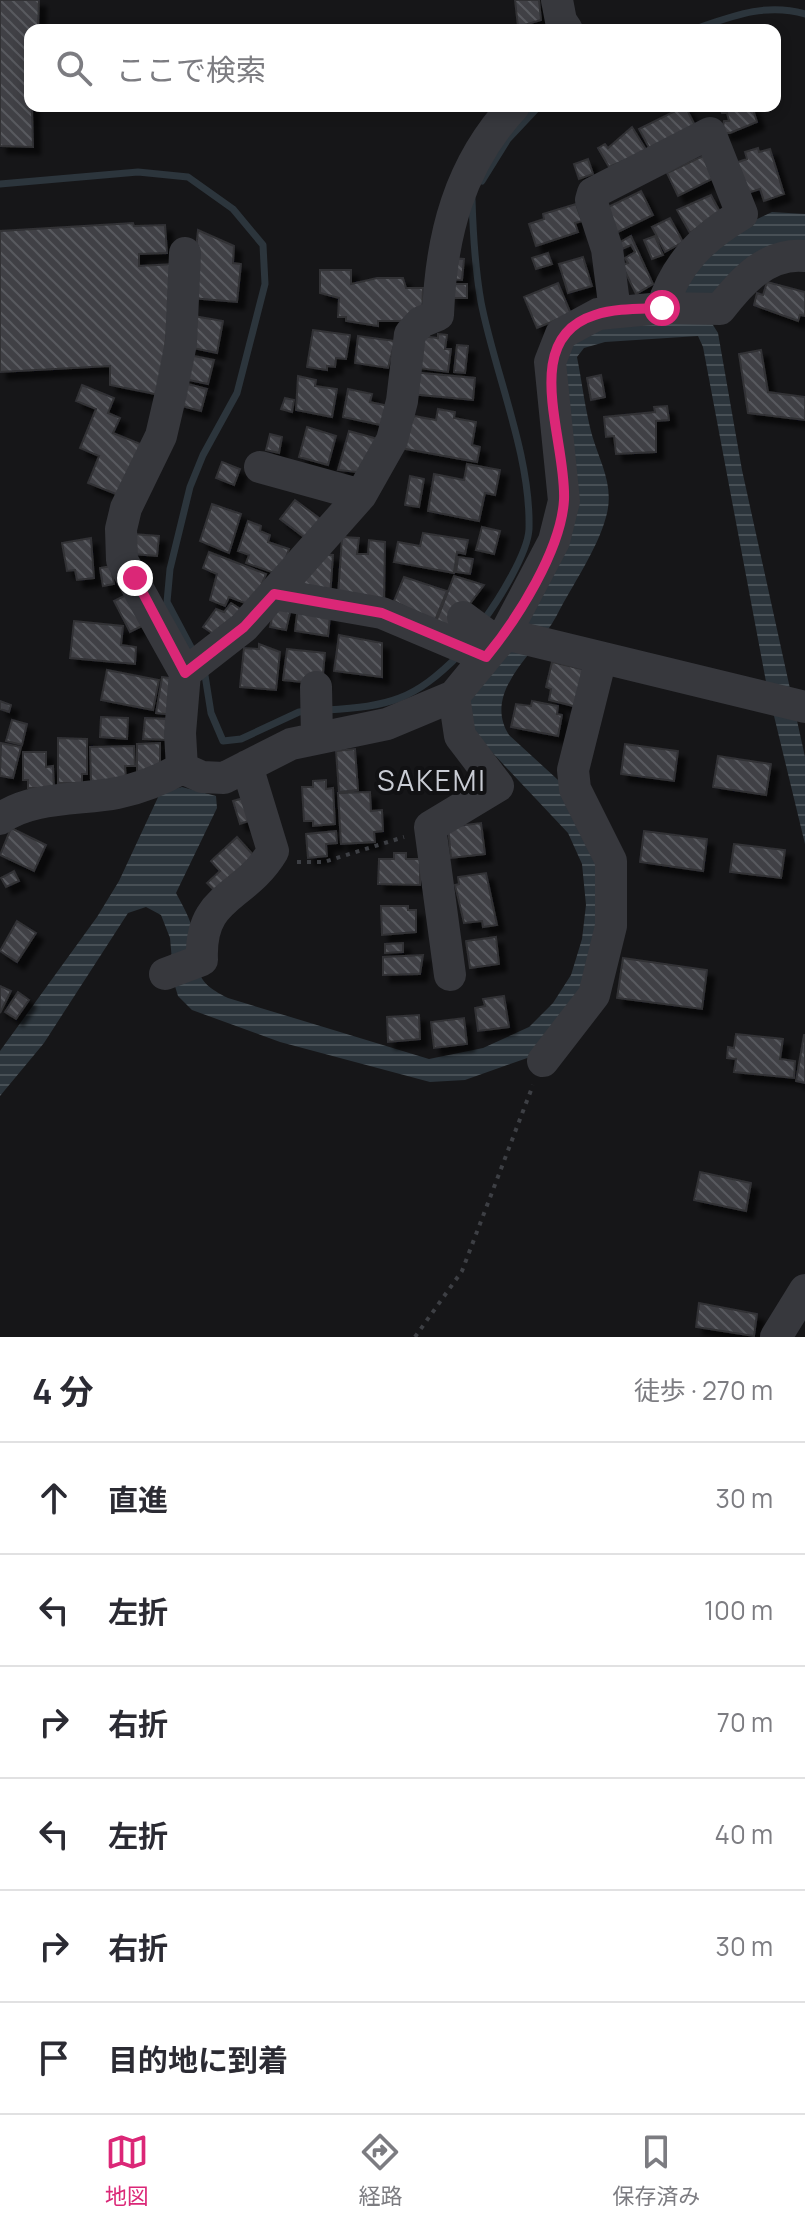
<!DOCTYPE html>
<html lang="ja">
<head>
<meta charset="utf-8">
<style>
	body { margin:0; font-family:Manrope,"Noto Sans JP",sans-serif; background:#f2f2f3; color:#2b2b33 }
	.stop { position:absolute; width:24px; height:24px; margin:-18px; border:6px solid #db2777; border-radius:50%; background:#fff }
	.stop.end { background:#db2777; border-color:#fff; box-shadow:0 2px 8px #0008 }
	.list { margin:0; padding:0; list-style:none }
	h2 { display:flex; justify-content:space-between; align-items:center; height:104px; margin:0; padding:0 32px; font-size:34px }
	h2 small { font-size:26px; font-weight:400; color:#7c7c81 }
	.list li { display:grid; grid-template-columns:52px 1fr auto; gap:24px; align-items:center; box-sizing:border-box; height:112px; padding:0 32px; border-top:2px solid #e1e1e2 }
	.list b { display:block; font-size:30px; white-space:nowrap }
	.list em { font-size:26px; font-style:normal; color:#7c7c81 }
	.icon { flex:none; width:44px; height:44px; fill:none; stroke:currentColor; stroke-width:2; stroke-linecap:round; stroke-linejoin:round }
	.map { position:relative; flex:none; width:805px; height:1337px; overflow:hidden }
	.search { position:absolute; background:#fff; box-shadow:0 4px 12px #0003; left:24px; right:24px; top:24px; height:88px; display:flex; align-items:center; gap:20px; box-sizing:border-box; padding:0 28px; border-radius:16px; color:#7c7c81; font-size:30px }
	.sheet { height:776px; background:#fff }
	nav { display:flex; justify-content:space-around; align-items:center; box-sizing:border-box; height:112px; border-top:2px solid #e1e1e2; background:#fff; font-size:22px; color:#7c7c81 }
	nav a { display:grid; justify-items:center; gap:4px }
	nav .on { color:#db2777 }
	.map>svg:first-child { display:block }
</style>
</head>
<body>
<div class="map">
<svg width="805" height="1337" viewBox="0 0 805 1337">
	<defs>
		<pattern id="water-rules" width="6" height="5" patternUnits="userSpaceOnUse" patternTransform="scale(2)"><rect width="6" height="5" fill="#2c353c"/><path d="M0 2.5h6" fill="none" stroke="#485056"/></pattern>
		<pattern id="building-back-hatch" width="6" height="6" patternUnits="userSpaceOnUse" patternTransform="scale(2)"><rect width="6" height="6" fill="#404145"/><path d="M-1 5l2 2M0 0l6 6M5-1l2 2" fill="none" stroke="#595a5e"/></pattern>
		<filter id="shadow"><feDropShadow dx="7" dy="7" stdDeviation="2" flood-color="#0009"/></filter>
	</defs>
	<rect width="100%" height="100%" fill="#161618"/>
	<!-- water -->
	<path fill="url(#water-rules)" d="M772,212L805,214V245L708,317L718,333L742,470L805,757V844L767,687L703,347L698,336L605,342L584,348L577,357C582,382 585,409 592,435C600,463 615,486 606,517C597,550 573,584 557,615C538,652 481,690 509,735L569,790L603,853L598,970L533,1056L465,1080L430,1082L280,1042L192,1010L178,996L174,983L170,938L161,915L146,907L128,913L44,1043L0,1096V1051L97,917L119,881L160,793L182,787L216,796L217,808L176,893C183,906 191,920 194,935C202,971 190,979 228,998L429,1059L483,1048L529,1027L553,1003L571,975L582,939L586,905L582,864L568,833L472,731L469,703L564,540L557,369L570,338L683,290L704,257L749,223Z"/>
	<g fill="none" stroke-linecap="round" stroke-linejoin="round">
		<!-- stream -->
		<path stroke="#2c353c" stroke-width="7" d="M692,30C730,17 765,2 805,14
			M482,181L508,139L539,106
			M0,184L138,172L188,177L233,209L263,245L265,284L237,393L203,455L190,487L170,569L167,602L195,655
			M472,199C473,233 475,268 481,302C495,374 531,455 529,529C528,553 498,601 483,621
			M204,669L211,713L223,741L241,739L299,712L309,711
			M326,710C390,706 413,701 460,654"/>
	</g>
	<!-- building -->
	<path fill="url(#building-back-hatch)" stroke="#303034" stroke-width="2" filter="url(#shadow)" d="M0,0H39L38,30H30L33,147L0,146Z
		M515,0H539L541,20L518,27Z
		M685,106L698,131L653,155L639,129Z
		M720,106H752L757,122L730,133H722L724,121H729L727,113H722Z
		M632,127L647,151L609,167L598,148L605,144L608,148Z
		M758,148L759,152L770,149L784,194L764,201L760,189L741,195L732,164L747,159L745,152Z
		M705,155L714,178L678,196L667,173Z
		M588,159L593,174L579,179L574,164Z
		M641,191L653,215L616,233L604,209Z
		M711,195L720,212L690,233L677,210Z
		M576,204L582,221L575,223L578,232L536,246L529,224L544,219L543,214Z
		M670,218L683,242L665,252L652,227Z
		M133,223L134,226L165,225L167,253L139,254V266L174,264L160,395L110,385V366L0,372V231Z
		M198,230L234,246L233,263L241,264L237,302L191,298Z
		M631,236L653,284L636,294L622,265L628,263L625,258L635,252L631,245L620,250L617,244Z
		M655,236L663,255L652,259L644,240Z
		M548,253L552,264L536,269L532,258Z
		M583,257L592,286L568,293L559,264Z
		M450,258L464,259L462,280L448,279Z
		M320,270H351V284L377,278H403L406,288H423L422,316L406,321H378V326L346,321V317H338L339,298L320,293Z
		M767,282L805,292V316L800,315L798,321L754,305L757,293L763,295Z
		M558,283L571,314L537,328L524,297Z
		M450,284H467V298H450Z
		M194,316L223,321L217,353L188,347Z
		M313,330L350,335L346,359L336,358L335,367L327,366V370L307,367Z
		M438,334L447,335L445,349H451L448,372L418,368L422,336L438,338Z
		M358,336L395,341L388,368L355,363Z
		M457,345L468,346L465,373L454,372Z
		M761,350L768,392L805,397V420L748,413L739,354Z
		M189,355L214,360L208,384L184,379Z
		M412,372L475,378L473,400L410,394Z
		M601,375L605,397L591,400L587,378Z
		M298,376L316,380L315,386L337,389L332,417L296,410Z
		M184,383L207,389L201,411L178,405Z
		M82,385L114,398L108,413L120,418L113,433L143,445L121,496L88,483L99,456L80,448L96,409L76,401Z
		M348,389L372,394L370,402L389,406L385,426L343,417Z
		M285,398L294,400L292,412L281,409Z
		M667,406L669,420L656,421V452L616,454L614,436L606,437L604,417L655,412L654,407Z
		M438,409L455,412L454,418L476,422L472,445L480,447L477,462L400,448L414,416L436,420Z
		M307,427L336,436L328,465L299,457Z
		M349,431L378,439L365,473L338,470Z
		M270,434L282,437L279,453L266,450Z
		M222,462L240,469L234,485L216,478Z
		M467,464L500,470L495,495L485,493L479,521L428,511L434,474L464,480Z
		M410,476L424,479L419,507L405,505Z
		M295,500L323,521L308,540L280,519Z
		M212,504L241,514L229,553L200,541Z
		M248,521L261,526L260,531L270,535L268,542L289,549L280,575L246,563L249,555L238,551Z
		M482,527L500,531L494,554L476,550Z
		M423,533L468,540L465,554L457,552L454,573L394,562L398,542L420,546Z
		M133,534L159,536L157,556L132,554Z
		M342,537L359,538L357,554H368L369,540L385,542L384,604L338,596Z
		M91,538L94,578L77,580L75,570L67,571L62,543Z
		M209,552L266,574L253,606L229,597L225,606L210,600L217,574L203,568Z
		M319,554L333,555L330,598L300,596L302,571Z
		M458,557L473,559L470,574L456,572Z
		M111,566L114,584L103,586L100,568Z
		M454,576L484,585L451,629L436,622Z
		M404,577L447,591L434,623L394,601Z
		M132,592L148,623L130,632L114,601Z
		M231,603L245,612L221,639L203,627L216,609L224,612Z
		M275,604L291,608L286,630L270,627Z
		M298,606L330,616L328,636L295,631Z
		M74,621L123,626L121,645L136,647L135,664L70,658Z
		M339,635L382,643V677L334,671Z
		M259,644L280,652L276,690L240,687L244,648L259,649Z
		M287,649L325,653L322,684L283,680Z
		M552,662L590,671L581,708L549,700L551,689L546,687Z
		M107,670L159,680L153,710L101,700Z
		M162,677L179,679L174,715L156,713Z
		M0,701L11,705L9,712L0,709Z
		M532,701L558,706L557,714L562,715L558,736L511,727L516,704L531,706Z
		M101,717L128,718L127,739L100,737Z
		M145,718L170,719L169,740L143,739Z
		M12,720L27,724L22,745L6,741Z
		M58,738L87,739V774H82V783H58Z
		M1,743L21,747L13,778L0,776Z
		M160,743V769L137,772V744Z
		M625,744L678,751L674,781L621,774Z
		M134,746L135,766H125L126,781L91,782L90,747Z
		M355,749L358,790L339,792L336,751Z
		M23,752H46V767L53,766L54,788H28V780H23Z
		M718,756L771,764L766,795L713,787Z
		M326,780V789L333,788L335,824L313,826V821H304L302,787H313V781Z
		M370,792L371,811L382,810L383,831L374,832L375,842L341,844L338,793Z
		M250,796L257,818L240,824L233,801Z
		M481,823L485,854L451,858L448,827Z
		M11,828L46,845L34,871L0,855Z
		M336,831L337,843L326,844L327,856L308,858L306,834Z
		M644,831L707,839L703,871L640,862Z
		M237,837L256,858L218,894L207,883L220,871L211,861Z
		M734,844L785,850L781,878L730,872Z
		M394,853H406V859H420V885L378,884L379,859H394Z
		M14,871L19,881L6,887L1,878Z
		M486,873L497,925L483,927L482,921L464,923L455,885L459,884L458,877Z
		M381,906H408V910H416V932L382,935Z
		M17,921L36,933L17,962L0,951Z
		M496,937L499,964L470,968L466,941Z
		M403,943V952L385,953V944Z
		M423,955L420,974L383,975V957Z
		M623,958L707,970L702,1009L617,998Z
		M0,986L11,991L0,1013Z
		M18,992L29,1000L16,1019L5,1012Z
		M504,996L509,1027L478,1031L475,1008L485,1006L483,999Z
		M419,1015L420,1039L388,1042L387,1017Z
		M464,1018L467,1044L434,1048L431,1022Z
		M736,1034L783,1039L780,1059L795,1061L794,1078L734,1072L736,1059L727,1058L728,1047L734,1048Z
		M804,1035H805V1083L796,1081Z
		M700,1172L751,1183L746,1211L694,1200Z
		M699,1303L757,1314L754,1336L696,1327Z"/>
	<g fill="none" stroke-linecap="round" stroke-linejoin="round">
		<!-- path -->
		<path stroke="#3d3f44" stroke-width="4" stroke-dasharray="4 6" stroke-linecap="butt" d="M297,862H324L404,837
			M415,1337L462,1271L533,1085"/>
		<!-- minor -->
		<path stroke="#37383d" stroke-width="32" d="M557,0L561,21L567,30
			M185,253L181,343L171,393L161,436L126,508L121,529L122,560L185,673
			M615,311L607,249L591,200L593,193L710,133L742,214C702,238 676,263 662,308
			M260,467L361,495
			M274,594L382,613L486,657
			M463,617L498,643
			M505,634L805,707
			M316,687L317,738
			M182,768L202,777L224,778L291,744L387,724L454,696L505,634L554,541L564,501L550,362L561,334L598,314L662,308L720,309C741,282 767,252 805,256
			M182,768L180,733L185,673L244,627L361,495L392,440L402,401L410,334L421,322L438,315C441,236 459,165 514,106
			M0,819C31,796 81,800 117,793C141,788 161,780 182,768
			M165,974L202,960C199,894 244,900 273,851L247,766
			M450,975L430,827L498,786L460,736L454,696
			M543,1061L594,995L611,926V861L575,789L573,770L601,658
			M776,1337L805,1290"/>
	</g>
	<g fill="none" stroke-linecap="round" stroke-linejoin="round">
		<!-- route -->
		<path stroke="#db2777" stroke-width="10" d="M135,578L185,673L244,627L274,594L382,613L486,657C518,618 561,550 564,500C567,440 518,339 595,315C616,308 640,309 662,308"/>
	</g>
	<g text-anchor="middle" stroke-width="8" stroke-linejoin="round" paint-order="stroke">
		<!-- quarter labels -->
		<g font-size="28" letter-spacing="2" fill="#c9ccd4" stroke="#111113">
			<text x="432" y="791">SAKEMI</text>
		</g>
	</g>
</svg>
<div class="stop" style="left:662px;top:308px"></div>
<div class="stop end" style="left:135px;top:578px"></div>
<div class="search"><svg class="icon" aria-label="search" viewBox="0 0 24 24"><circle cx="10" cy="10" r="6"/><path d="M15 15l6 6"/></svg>ここで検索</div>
</div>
<section class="sheet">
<h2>4 分<small>徒歩 · 270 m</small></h2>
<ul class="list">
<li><svg class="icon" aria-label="ahead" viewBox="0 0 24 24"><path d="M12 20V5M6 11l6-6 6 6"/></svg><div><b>直進</b></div><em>30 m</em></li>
<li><svg class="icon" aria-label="left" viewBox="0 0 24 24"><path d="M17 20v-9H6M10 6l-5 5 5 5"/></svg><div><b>左折</b></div><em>100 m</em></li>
<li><svg class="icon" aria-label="right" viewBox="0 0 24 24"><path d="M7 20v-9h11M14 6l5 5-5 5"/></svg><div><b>右折</b></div><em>70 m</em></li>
<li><svg class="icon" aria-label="left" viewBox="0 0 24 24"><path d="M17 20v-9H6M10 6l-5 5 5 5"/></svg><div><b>左折</b></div><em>40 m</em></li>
<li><svg class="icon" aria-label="right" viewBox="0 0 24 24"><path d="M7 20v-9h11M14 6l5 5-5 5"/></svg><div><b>右折</b></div><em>30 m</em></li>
<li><svg class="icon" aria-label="arrive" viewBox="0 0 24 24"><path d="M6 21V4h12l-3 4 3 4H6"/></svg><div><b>目的地に到着</b></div></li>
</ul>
</section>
<nav>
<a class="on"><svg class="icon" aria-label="map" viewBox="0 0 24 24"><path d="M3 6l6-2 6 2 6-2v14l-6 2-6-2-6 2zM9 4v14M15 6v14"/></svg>地図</a>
<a><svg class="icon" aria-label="directions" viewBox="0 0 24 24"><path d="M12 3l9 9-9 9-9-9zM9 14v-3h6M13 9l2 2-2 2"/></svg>経路</a>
<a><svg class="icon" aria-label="saved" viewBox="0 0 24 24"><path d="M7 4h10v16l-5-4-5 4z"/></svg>保存済み</a>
</nav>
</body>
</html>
